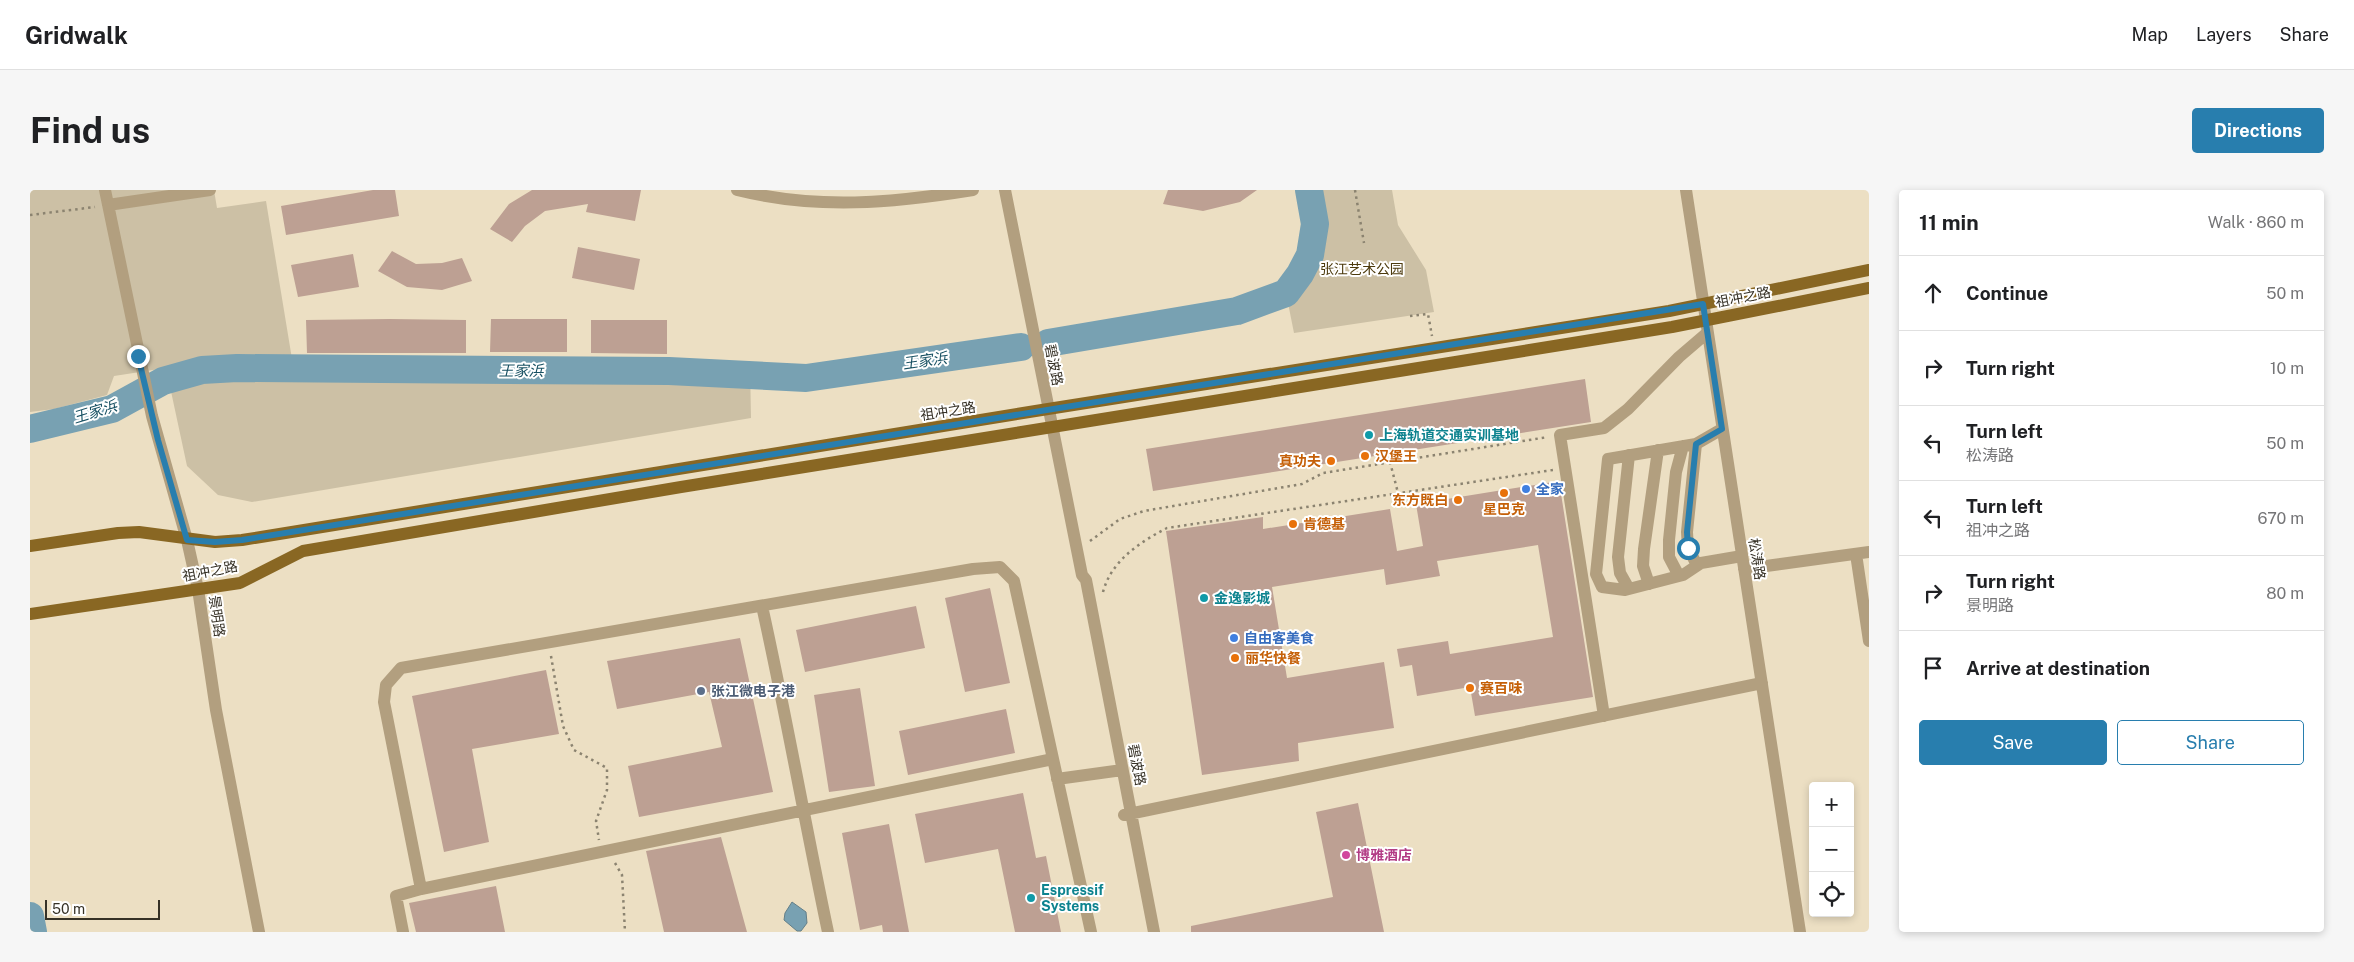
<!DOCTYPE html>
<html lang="en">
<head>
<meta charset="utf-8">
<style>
	body { margin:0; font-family:"Public Sans","Noto Sans SC",sans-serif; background:#f6f6f6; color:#202124 }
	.controls { position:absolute; right:15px; bottom:15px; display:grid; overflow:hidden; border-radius:5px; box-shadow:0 2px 8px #0003 }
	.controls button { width:45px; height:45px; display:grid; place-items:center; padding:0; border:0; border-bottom:1px solid #e0e0e0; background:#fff; color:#202124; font:25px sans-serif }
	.scale { position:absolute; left:15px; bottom:12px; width:115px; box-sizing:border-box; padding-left:5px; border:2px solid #363126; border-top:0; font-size:14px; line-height:18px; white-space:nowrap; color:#363126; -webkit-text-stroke:4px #fff; paint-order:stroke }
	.stop { position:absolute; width:15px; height:15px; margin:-11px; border:4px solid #287eae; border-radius:50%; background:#fff }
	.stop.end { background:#287eae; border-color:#fff; box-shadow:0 1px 5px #0008 }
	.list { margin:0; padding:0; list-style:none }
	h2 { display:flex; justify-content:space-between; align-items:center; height:65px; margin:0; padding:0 20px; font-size:21px }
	h2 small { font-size:16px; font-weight:400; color:#757577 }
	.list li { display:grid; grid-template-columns:32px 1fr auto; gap:15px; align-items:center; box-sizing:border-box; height:75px; padding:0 20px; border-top:1px solid #e0e0e0 }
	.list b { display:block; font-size:19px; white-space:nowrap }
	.list p { margin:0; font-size:16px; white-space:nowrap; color:#757577 }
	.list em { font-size:16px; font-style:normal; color:#757577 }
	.actions { display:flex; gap:10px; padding:15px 20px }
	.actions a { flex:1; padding:11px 0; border:1px solid #287eae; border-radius:5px; text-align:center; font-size:18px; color:#287eae }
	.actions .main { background:#287eae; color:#fff }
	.icon { flex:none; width:28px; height:28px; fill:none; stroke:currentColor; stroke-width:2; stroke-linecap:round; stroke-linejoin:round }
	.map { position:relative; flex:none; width:1839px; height:742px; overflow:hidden; border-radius:5px }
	header { display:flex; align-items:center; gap:30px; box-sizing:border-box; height:70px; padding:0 25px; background:#fff; border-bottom:1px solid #e0e0e0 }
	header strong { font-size:24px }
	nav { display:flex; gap:28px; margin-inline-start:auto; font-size:18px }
	.intro { display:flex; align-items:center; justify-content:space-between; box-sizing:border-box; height:120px; padding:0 30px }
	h1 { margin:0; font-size:35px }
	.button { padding:12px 22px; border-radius:5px; background:#287eae; color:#fff; font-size:18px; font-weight:700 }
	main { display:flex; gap:30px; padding:0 30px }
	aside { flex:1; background:#fff; border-radius:5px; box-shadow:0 2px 8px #0003 }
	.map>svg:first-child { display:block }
</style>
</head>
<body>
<header>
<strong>Gridwalk</strong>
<nav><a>Map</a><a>Layers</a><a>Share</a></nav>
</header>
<div class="intro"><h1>Find us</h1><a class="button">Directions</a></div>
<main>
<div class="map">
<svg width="1839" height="742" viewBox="0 0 1839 742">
	<rect width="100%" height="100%" fill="#ecdfc3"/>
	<!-- green -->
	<path fill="#ccc0a5" d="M0,0H184L187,18L236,11L262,169L720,175L721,228L222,312L188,305L157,276L136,178L84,186L77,205L24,219L0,222Z
		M1279,0H1362L1368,35L1396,80L1404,122L1264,143L1256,103C1286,64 1287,47 1279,0Z"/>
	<!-- water -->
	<path fill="#78a1b2" stroke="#647f88" d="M762,712L776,722L777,733L771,741H767L754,730L755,723Z"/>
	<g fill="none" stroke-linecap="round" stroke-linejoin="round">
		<!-- river -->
		<path stroke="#78a1b2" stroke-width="28" d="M1018,153L1207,121L1256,103L1270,84L1280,65L1285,34L1279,0
			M0,239L82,219L133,191L172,180L207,178L639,181L776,188L991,157
			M0,726L3,742"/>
	</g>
	<!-- building -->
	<path fill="#bda093" d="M343,0H365L369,26L256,45L251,16Z
		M502,0H611L605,31L556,22L558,14L515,21L495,36L482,52L460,39L479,14Z
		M1138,0H1227L1210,12L1173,21L1133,14Z
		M548,57L610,69L604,100L542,88Z
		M362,61L386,74L412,73L432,68L442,91L412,100L377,97L348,81Z
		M323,64L329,97L268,107L261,75Z
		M360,129L436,130V163H277L276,130Z
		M461,129H537V162H460Z
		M561,130H637V164L561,163Z
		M1555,189L1561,232L1123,301L1116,259Z
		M1529,291L1563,507L1445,526L1440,497L1387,506L1382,475L1370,477L1367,459L1418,451L1420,464L1523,447L1508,355L1407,371L1410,386L1356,395L1354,379L1242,397L1257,488L1354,472L1364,538L1268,553L1269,571L1172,585L1136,341L1233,327V339L1360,319L1367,361L1393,356L1386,314Z
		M960,398L980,493L935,502L915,408Z
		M886,416L895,458L775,482L766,440Z
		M710,448L743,602L609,627L598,576L692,557L679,502L587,519L577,471Z
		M516,480L529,544L442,559L459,652L414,662L382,506Z
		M830,498L845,596L799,602L784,505Z
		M976,519L985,563L878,585L869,541Z
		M993,603L1006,668L1016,666L1031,742H985L968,659L895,673L885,624Z
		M1328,613L1354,742H1161V736L1303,707L1286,622Z
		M859,634L879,742H853L852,735L830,740L812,643Z
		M691,647L717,742H634L616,661Z
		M466,696L475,742H386L379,713Z"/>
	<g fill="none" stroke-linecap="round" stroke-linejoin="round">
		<!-- path -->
		<path stroke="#8b8370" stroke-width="2.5" stroke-dasharray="2.5 4" stroke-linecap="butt" d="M1325,0L1334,53
			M0,25L65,17
			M1380,126L1398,124L1402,146
			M1360,272L1368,303
			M1060,351L1090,329L1114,321L1272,294L1293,283L1518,247
			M1073,402C1081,371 1110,352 1137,338L1523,280
			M521,466L533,536L544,560L577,578V600L566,631L569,650
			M585,673L592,685L595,742"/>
		<!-- minor -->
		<path stroke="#b29f7f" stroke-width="12" d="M75,0L122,226L157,350L168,399L186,520L229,742
			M707,0C788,20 862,13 943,0
			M975,0L1052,385L1056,390L1124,742
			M1656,0L1770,742
			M78,15L180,0
			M1692,239L1666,254L1578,269L1566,384L1572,397L1595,400L1653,385L1671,373L1712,366
			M1666,254L1657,342L1658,358L1667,375
			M1599,265L1588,367L1590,383L1599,399
			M1826,364L1839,451
			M1714,379L1839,362
			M1649,386L1639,367V350L1646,282L1653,256
			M1619,394L1613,376L1614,359L1628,260
			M732,416C756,524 775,633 798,742
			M1574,526L1530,245L1574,238L1598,219L1649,167L1677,143
			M1023,569L391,699L354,512L356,495L371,478L943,379L970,377L984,391L1061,742
			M1027,589L1085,581
			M1094,625L1732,493
			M373,742L366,706L391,699"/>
		<!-- major -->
		<path stroke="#896723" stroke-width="12" d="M0,356L88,343L109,342L185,352L212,350L1018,219L1639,121L1839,80
			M0,424L210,393L273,361L651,297L1642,137L1839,98"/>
	</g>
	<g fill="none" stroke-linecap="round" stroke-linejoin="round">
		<!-- route -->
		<path stroke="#287eae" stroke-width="6" d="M108,166L128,250L157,350L185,352L212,350L1673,114L1692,239L1666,254L1657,342L1658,358"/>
	</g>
	<!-- markers -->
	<g fill="#0f9aa8" stroke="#fff" stroke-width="2">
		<circle cx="1339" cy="245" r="5"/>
		<circle cx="1174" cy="408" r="5"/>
		<circle cx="1001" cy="708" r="5"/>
	</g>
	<g fill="#e8710a" stroke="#fff" stroke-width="2">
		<circle cx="1335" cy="266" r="5"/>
		<circle cx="1301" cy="271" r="5"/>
		<circle cx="1474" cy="303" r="5"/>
		<circle cx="1428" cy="310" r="5"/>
		<circle cx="1263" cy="334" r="5"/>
		<circle cx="1205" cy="468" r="5"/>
		<circle cx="1440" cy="498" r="5"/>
	</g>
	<g fill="#3f7fe0" stroke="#fff" stroke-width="2">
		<circle cx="1496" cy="299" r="5"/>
		<circle cx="1204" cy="448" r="5"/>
	</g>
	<circle fill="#5c6f8a" stroke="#fff" stroke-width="2" cx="671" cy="501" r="5"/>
	<circle fill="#d1479c" stroke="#fff" stroke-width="2" cx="1316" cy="665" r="5"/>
	<g text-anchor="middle" stroke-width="4" stroke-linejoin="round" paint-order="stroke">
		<!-- park labels -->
		<g font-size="14" fill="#4c3a0d" stroke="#fff">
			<text x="1332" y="84">张江艺术公园</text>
		</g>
		<!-- street labels -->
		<g font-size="14" fill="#363126" stroke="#fff">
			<text transform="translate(1713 107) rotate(-11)" y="5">祖冲之路</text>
			<text transform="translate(1024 175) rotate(79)" y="5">碧波路</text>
			<text transform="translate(918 221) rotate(-9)" y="5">祖冲之路</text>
			<text transform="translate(1727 369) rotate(81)" y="5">松涛路</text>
			<text transform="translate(180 381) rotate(-11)" y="5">祖冲之路</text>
			<text transform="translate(187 426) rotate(82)" y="5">景明路</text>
			<text transform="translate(1107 575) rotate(79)" y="5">碧波路</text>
		</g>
		<!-- culture labels -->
		<g font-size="14" font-weight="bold" fill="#0d838f" stroke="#fff" text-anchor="start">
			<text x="1349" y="250">上海轨道交通实训基地</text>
			<text x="1184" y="413">金逸影城</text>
			<text x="1011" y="705">Espressif<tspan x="1011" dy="16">Systems</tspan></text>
		</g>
		<!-- food labels -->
		<g font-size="14" font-weight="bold" fill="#c56008" stroke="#fff" text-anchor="start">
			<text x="1345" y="271">汉堡王</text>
			<text x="1291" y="276" text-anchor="end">真功夫</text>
			<text x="1418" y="315" text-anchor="end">东方既白</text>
			<text x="1474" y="324" text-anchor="middle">星巴克</text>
			<text x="1273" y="339">肯德基</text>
			<text x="1215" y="473">丽华快餐</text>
			<text x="1450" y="503">赛百味</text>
		</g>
		<!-- shop labels -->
		<g font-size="14" font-weight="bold" fill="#366cbe" stroke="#fff" text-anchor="start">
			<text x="1506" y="304">全家</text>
			<text x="1214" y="453">自由客美食</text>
		</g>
		<!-- service labels -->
		<g font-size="14" font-weight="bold" fill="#4e5e75" stroke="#fff" text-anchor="start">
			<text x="681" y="506">张江微电子港</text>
		</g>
		<!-- hotel labels -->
		<g font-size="14" font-weight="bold" fill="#b23c85" stroke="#fff" text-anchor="start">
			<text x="1326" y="670">博雅酒店</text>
		</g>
		<!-- water labels -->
		<g font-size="15" font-style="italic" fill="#175062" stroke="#fff">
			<text transform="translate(895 171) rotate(-8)" y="5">王家浜</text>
			<text x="491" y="186">王家浜</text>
			<text transform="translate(65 222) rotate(-17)" y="5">王家浜</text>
		</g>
	</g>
</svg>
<div class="controls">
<button>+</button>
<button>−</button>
<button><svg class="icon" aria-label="locate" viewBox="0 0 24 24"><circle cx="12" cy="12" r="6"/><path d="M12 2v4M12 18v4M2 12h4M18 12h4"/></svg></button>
</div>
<div class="scale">50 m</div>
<div class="stop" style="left:1658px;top:358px"></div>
<div class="stop end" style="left:108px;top:166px"></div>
</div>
<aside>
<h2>11 min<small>Walk · 860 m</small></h2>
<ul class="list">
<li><svg class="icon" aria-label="ahead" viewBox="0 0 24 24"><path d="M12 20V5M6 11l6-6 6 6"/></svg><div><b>Continue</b></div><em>50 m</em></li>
<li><svg class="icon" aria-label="right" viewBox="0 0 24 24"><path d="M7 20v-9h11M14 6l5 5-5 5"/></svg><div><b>Turn right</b></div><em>10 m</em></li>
<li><svg class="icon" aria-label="left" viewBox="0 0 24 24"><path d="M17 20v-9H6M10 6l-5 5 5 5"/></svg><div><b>Turn left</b><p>松涛路</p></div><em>50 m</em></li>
<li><svg class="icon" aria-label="left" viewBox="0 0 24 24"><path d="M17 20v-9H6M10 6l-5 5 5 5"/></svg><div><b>Turn left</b><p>祖冲之路</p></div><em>670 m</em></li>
<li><svg class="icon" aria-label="right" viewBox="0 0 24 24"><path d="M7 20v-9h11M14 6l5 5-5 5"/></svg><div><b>Turn right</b><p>景明路</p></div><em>80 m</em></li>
<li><svg class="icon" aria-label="arrive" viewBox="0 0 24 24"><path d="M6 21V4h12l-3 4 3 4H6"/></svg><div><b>Arrive at destination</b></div></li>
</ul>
<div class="actions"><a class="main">Save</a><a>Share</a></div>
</aside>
</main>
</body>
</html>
